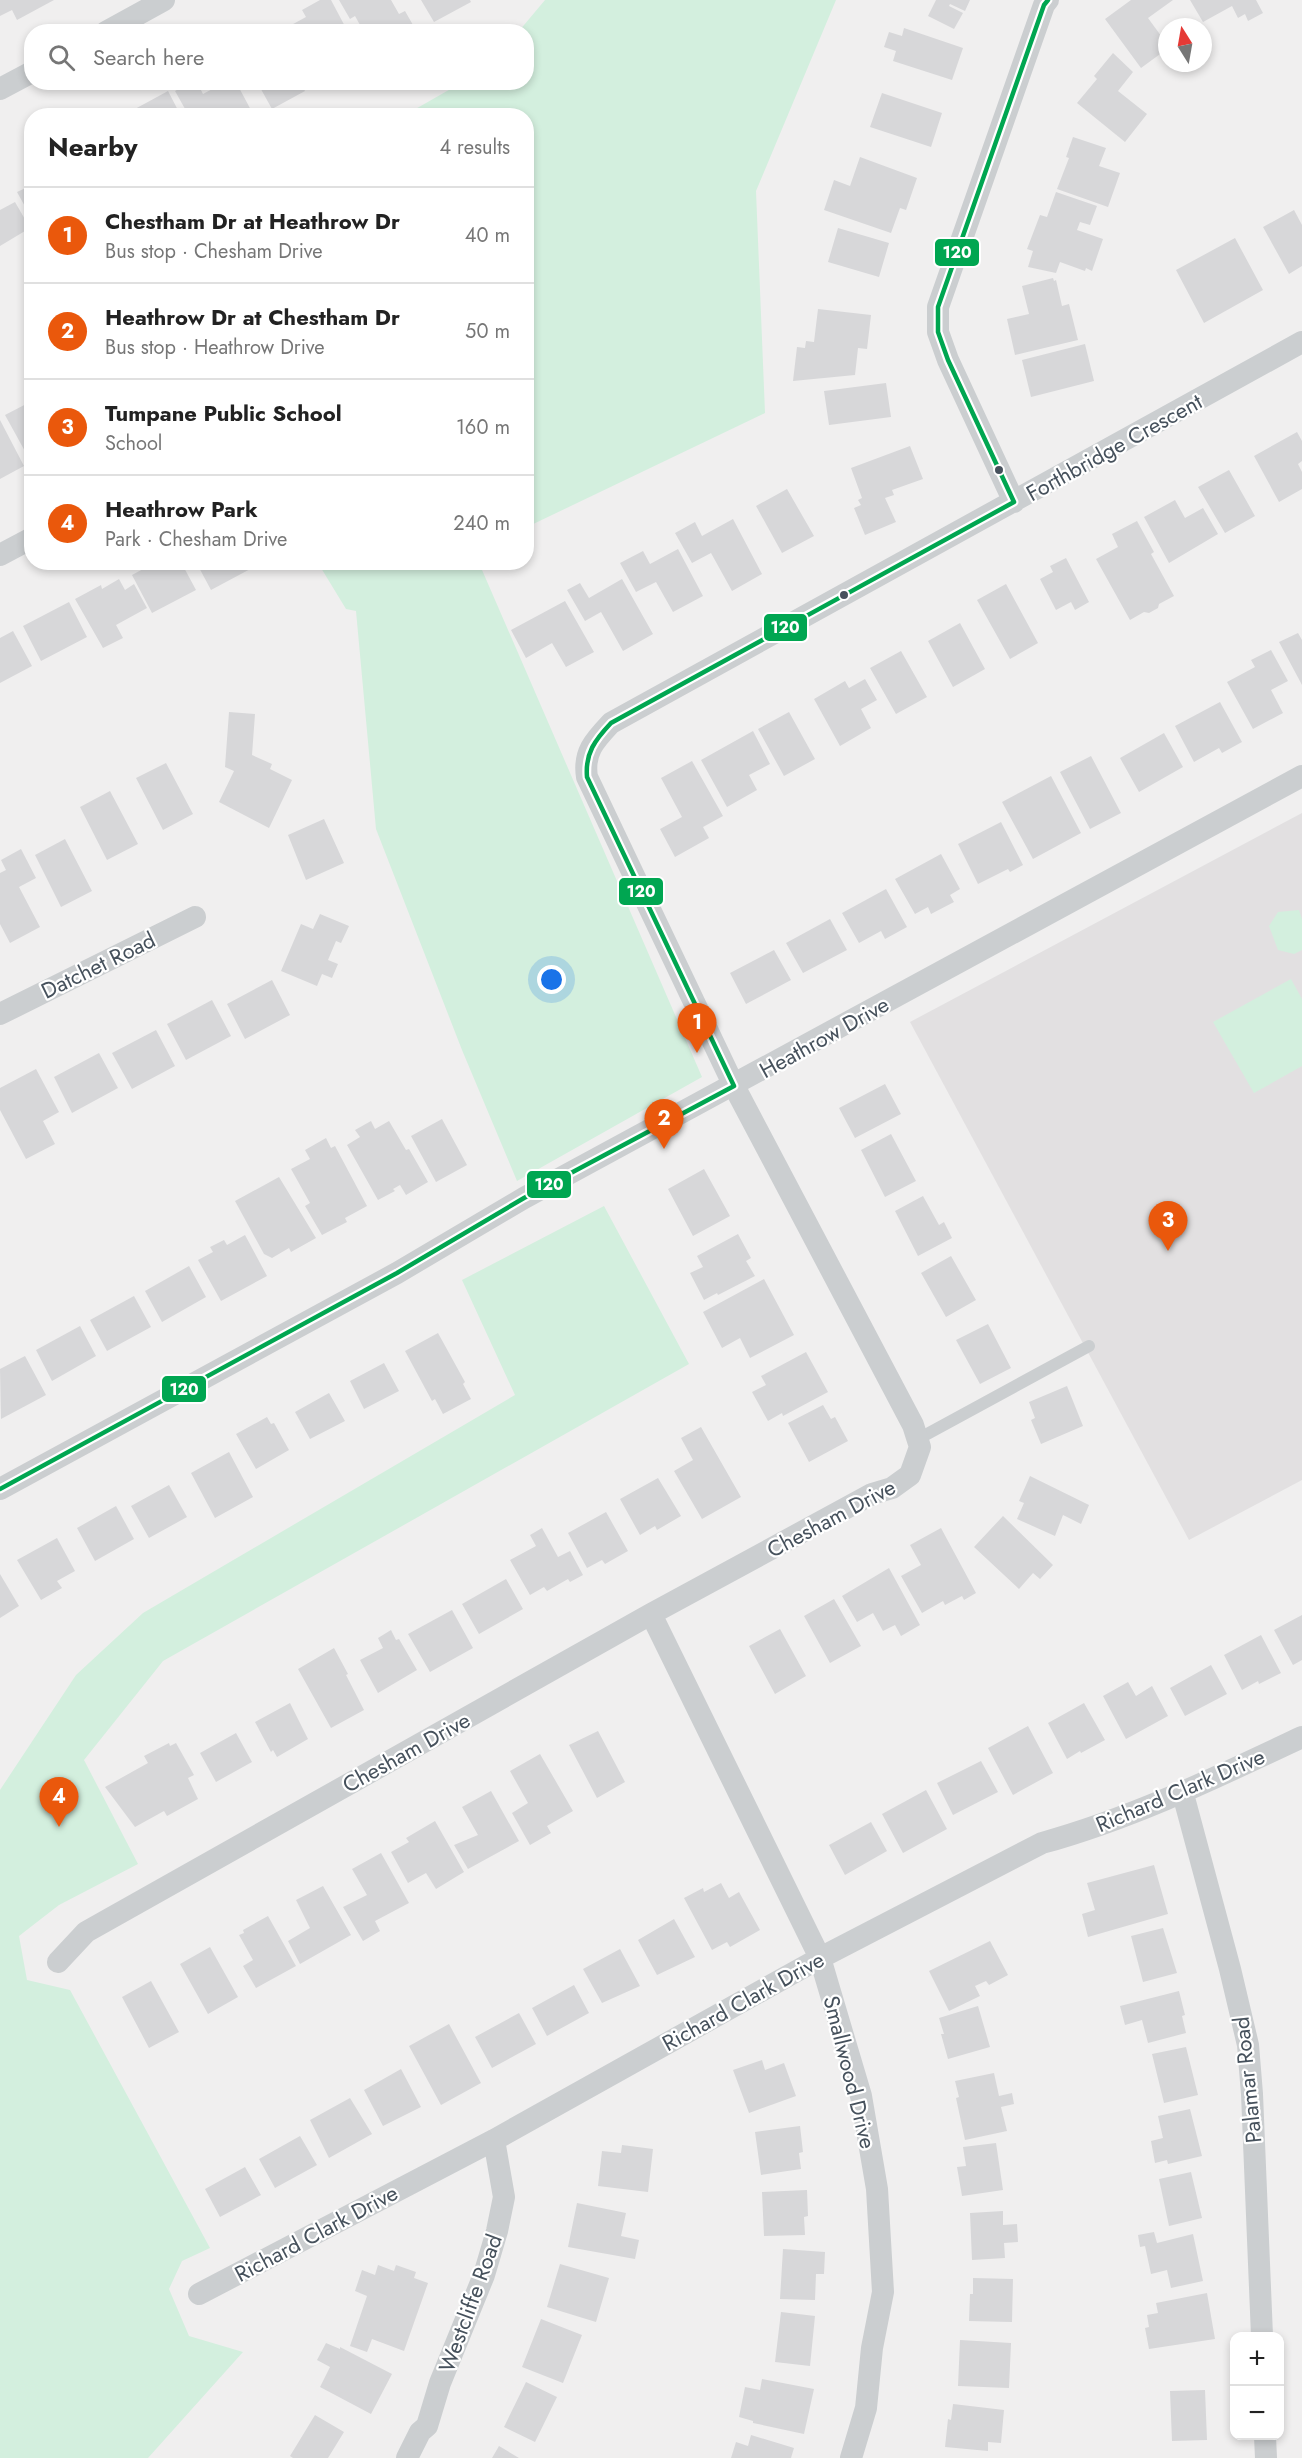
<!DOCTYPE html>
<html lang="en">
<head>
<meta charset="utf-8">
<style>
	body { margin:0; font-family:Jost,sans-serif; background:#f6f6f6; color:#222 }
	.controls { position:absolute; right:18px; bottom:18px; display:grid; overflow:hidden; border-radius:12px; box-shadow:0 3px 9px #0003 }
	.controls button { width:54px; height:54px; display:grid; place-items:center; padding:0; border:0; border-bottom:2px solid #e0e0e0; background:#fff; color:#222; font:30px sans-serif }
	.compass { position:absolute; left:1158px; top:18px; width:54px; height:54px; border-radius:50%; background:#fff; box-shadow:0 3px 9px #0003; rotate:349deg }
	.you { position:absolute; left:552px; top:980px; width:21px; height:21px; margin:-15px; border:4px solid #fff; border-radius:50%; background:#1a73e8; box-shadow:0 0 0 9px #1a73e833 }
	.badge { display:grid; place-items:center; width:39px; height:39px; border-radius:50%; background:#ea580c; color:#fff; font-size:20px; font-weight:700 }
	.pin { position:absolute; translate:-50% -50px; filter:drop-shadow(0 2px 3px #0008) }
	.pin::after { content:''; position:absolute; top:32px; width:21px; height:18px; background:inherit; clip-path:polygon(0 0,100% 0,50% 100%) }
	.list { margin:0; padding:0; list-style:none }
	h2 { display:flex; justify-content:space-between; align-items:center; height:78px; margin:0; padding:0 24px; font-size:26px }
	h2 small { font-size:20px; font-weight:400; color:#767676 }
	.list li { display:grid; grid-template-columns:39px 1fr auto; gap:18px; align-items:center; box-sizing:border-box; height:96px; padding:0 24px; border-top:2px solid #e0e0e0 }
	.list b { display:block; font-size:22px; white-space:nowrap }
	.list p { margin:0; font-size:20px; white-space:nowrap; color:#767676 }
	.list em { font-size:20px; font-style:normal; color:#767676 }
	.icon { flex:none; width:33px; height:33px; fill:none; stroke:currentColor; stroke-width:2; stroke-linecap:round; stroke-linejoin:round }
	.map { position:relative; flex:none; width:1302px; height:2458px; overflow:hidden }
	.search { position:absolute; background:#fff; box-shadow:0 3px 9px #0003; left:24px; top:24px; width:510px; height:66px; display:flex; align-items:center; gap:15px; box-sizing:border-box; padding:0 21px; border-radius:24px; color:#767676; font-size:22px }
	.panel { position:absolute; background:#fff; box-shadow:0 3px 9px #0003; left:24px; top:108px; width:510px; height:462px; border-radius:24px }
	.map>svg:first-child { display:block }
</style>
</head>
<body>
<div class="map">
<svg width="1302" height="2458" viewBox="0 0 1302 2458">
	<rect width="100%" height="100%" fill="#f0efef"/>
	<!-- education -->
	<path fill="#e2e0e1" d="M1302,813V1480L1189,1540L910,1022Z"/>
	<!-- green -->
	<path fill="#d3efde" d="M545,0H836L756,191L765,413L527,527L526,116L405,115L461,83L526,82V32L519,31Z
		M318,563H479L702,1077L517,1181L462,1050L376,829L356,611L346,609Z
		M1299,910L1302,919V950L1294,954L1278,950L1269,926L1278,912Z
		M1291,979L1302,999V1066L1254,1093L1213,1022Z
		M604,1206L689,1364L163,1661L84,1760L138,1864L59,1905L19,1936L27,1980L70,1990L210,2248L182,2261L169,2289L189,2336L243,2352L148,2458H0V1790L76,1675L143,1613L515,1395L462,1280Z"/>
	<!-- building -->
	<path fill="#d7d7d9" d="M0,0H54L17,20L12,10L0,16Z
		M320,0H331L348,32H285L284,29L306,17L302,10Z
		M339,0H391L399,14L405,11L417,32H364L355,16L350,19Z
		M421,0H470L471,2L434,22Z
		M936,0H970L965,11L950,4L949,6L963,13L954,29L928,16Z
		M1131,0H1173L1148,18L1167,44V49L1141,68L1105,19Z
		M1190,0H1256L1263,13L1248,21L1245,14L1238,18L1232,6L1203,22Z
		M904,28L963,48L952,80L893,61L896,51L884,47L889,32L902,36Z
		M1113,53L1133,72L1118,91L1147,114L1125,142L1077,103L1097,79L1094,76Z
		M191,82H197L203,94L216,87L214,82H236L252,112L244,116H189L175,91Z
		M257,82H300L305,91L272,109Z
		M168,91L181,116H122L157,97Z
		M882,93L942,113L931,147L870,127Z
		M1073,137L1106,148L1099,166L1120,173L1108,207L1057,189L1069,158L1066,157Z
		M860,157L917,178L906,210L900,208L891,233L824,210L834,180L850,186Z
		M32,185V219L17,192Z
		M1056,192L1097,206L1090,225L1080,222L1077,230L1103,239L1092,271L1086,268L1085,271L1060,262L1056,273L1028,267L1033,251L1027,249L1040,215L1047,217Z
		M15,202L30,228L0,246V210Z
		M1294,210L1302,225V266L1289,274L1263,227Z
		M838,228L889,243L879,277L828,262Z
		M1235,238L1263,290L1204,323L1176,270Z
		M1053,278L1054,281L1056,280L1062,306L1069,304L1078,340L1015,355L1007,319L1029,314L1022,286Z
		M818,309L871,315L867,349L858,348L855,375L793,381L797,347L805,348L806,341L814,342Z
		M1085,344L1094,381L1031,397L1022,360Z
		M886,383L891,417L829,425L824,391Z
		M32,401V464L5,415Z
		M0,420L24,466L0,479Z
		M1297,432L1302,441V461L1298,464L1302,472V489L1279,502L1254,456Z
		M910,446L923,479L892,490L894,495L885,498L896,522L865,535L854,508L861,505L858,500L862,498L851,468Z
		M1229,470L1255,516L1225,533L1198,487Z
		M787,489L814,536L782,553L756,506Z
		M1175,500L1185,518L1203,508L1218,534L1169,563L1144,517Z
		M733,519L762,574L732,591L711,553L692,563L675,533L695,522L702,536Z
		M1137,521L1154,552L1151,554L1174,596L1159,604L1158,608L1149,613L1144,612L1130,620L1096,559L1118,547L1112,534Z
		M678,549L703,596L673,612L656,582L636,592L620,563L643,551L650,564Z
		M1066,558L1089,602L1075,610L1071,602L1056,610L1040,579L1053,572L1050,566Z
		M156,562L160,566L166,562H181L196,590L152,613L132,575Z
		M196,562H252L254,567L211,590Z
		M119,579L125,590L134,584L147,608L116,625L123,638L103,648L75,599L101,585L102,589Z
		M622,579L653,634L623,651L601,612L585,621L567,590L580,583L589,598Z
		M1006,584L1038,643L1010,659L977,600Z
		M565,601L594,652L566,667L552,643L526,658L511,630Z
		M69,602L87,637L41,661L23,626Z
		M960,623L985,669L953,687L928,641Z
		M13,631L32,666L0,683V638Z
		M1298,633L1302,640V685L1279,642Z
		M1271,650L1288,681L1271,690L1283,713L1253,729L1227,682L1255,667L1251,660Z
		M901,651L927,697L896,714L870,668Z
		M865,679L877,700L861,709L871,728L840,746L814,699L845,681L849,688Z
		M1220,702L1242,742L1222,753L1219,748L1194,762L1175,726Z
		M229,712L255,714L252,755L272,764L270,769L292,780L269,828L219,802L234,771L225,767Z
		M789,712L815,759L784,776L758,729Z
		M753,731L770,764L749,775L757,790L727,807L701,760Z
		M1164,733L1183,767L1139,792L1120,758Z
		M1091,756L1121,813L1090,829L1060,772Z
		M692,761L723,816L703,827L709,838L675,857L660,829L682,817L661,778Z
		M166,763L193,814L163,830L136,778Z
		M1051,776L1081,833L1033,859L1002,802Z
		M110,791L138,844L107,860L80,807Z
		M324,819L344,863L306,880L288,835Z
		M1001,822L1023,865L1010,872L1008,869L978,884L958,844Z
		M65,839L92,891L61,907L35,855Z
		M21,849L36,878L19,887L40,927L10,943L0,924V873L6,870L1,860Z
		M941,854L960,889L950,895L954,902L931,914L928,907L915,914L895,879Z
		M886,889L907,927L885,939L881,931L859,943L842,913Z
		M320,914L349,926L341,943L336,941L328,960L338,964L332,978L322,974L317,986L281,971L301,924L313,929Z
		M830,919L847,950L803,973L786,943Z
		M774,950L791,980L746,1004L730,973Z
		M272,980L290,1015L245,1039L227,1004Z
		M212,1000L231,1036L186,1060L167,1024Z
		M156,1030L175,1066L132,1089L112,1053Z
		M99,1053L118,1088L72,1113L54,1077Z
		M36,1069L59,1112L43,1121L55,1144L26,1159L0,1110V1088Z
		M885,1084L901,1114L855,1138L839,1108Z
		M442,1119L467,1165L436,1182L411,1136Z
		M371,1121L375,1129L389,1121L406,1150L409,1149L428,1182L406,1195L400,1185L393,1189L395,1191L378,1200L347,1145L360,1137L355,1130Z
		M891,1134L916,1181L885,1197L861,1150Z
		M326,1138L331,1148L335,1146L367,1206L345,1218L347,1222L322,1235L305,1206L310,1203L291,1169L310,1159L305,1150Z
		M704,1169L730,1216L693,1236L668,1189Z
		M279,1177L316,1238L291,1252L289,1248L272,1258L264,1254L235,1201Z
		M923,1196L939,1225L944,1222L952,1238L918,1256L895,1211Z
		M738,1234L751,1258L746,1261L755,1276L718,1295L717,1293L704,1300L690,1273L703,1267L697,1256Z
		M245,1235L267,1276L221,1301L198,1260L213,1252L210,1247L224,1240L227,1245Z
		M951,1256L976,1300L946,1317L921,1273Z
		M189,1266L206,1297L162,1322L145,1291Z
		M764,1279L794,1335L750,1358L740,1338L722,1348L703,1312Z
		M134,1296L151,1327L107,1351L90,1320Z
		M988,1324L1011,1368L980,1384L956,1340Z
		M80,1326L96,1356L52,1381L36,1350Z
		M438,1333L465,1382L463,1384L471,1399L443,1414L435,1399L432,1401L405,1351Z
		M806,1352L828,1392L783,1416L782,1413L768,1421L752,1392L766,1385L761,1376Z
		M25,1356L46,1395L1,1419L0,1369Z
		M384,1363L399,1391L364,1409L350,1381Z
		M1067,1386L1083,1426L1041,1444L1031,1420L1035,1418L1029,1402Z
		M329,1393L345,1421L310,1439L295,1412Z
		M823,1405L831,1419L835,1417L848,1441L809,1462L788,1423Z
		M267,1417L271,1424L274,1423L289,1450L256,1469L236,1434Z
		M701,1427L741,1497L702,1519L674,1471L693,1460L681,1438Z
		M229,1452L253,1497L215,1518L191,1473Z
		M1030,1476L1089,1505L1081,1524L1063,1515L1055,1536L1017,1519L1024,1503L1019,1501Z
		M658,1478L681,1516L657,1530L655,1526L640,1535L620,1499Z
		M169,1485L187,1517L149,1538L131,1506Z
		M116,1506L134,1539L95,1561L77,1528Z
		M606,1512L628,1551L605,1564L602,1560L587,1568L568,1533Z
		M1003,1516L1053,1565L1040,1579L1033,1573L1019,1589L974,1547Z
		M542,1528L558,1557L570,1551L583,1575L570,1582L568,1579L547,1591L544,1587L530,1595L510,1560L536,1546L530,1535Z
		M941,1528L976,1593L964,1600L962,1596L945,1605L943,1601L922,1613L901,1576L921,1565L910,1545Z
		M57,1538L75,1571L57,1581L62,1588L41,1600L17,1560Z
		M889,1568L920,1625L901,1636L895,1625L883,1631L873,1613L857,1622L842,1596Z
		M0,1574L19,1606L0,1618Z
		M506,1579L523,1609L479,1634L462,1604Z
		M834,1599L861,1646L830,1663L804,1616Z
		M452,1610L473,1648L430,1672L408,1634Z
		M1302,1615V1660L1293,1665L1274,1630Z
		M780,1629L806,1676L775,1694L749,1646Z
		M391,1630L396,1640L399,1639L417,1670L378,1693L360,1660L383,1648L378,1638Z
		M1261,1635L1281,1673L1259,1684L1258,1681L1242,1690L1224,1655Z
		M334,1648L348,1674L346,1675L364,1710L331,1728L298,1669Z
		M1211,1665L1227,1694L1185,1716L1170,1688Z
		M1128,1682L1136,1696L1152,1686L1168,1716L1126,1739L1103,1696Z
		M290,1703L308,1739L277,1757L273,1750L271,1752L255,1722Z
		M1084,1703L1105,1740L1081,1753L1080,1751L1067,1759L1048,1723Z
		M1028,1726L1053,1773L1013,1795L988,1748Z
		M598,1731L625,1782L597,1798L569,1745Z
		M236,1733L252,1762L216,1782L200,1753Z
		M169,1743L170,1746L176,1743L194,1775L188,1778L198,1799L167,1816L164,1811L135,1827L105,1787L148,1763L144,1756Z
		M540,1754L573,1811L547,1826L551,1833L530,1845L512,1813L528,1803L510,1771Z
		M981,1761L998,1792L953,1815L937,1783Z
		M926,1790L947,1829L903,1853L882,1814Z
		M491,1791L519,1841L468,1869L454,1845L478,1835L462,1807Z
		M435,1821L464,1872L436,1889L426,1873L408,1883L391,1852L409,1842L406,1838Z
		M871,1822L887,1851L845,1875L829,1845Z
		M381,1853L409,1903L375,1921L380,1931L363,1941L343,1907L367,1895L352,1869Z
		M1154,1865L1168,1914L1088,1937L1082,1914L1095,1910L1087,1883Z
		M721,1883L729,1898L739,1892L760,1930L730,1947L727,1942L712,1950L684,1898L703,1888L704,1892Z
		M323,1886L351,1935L300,1964L288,1941L310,1928L296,1900Z
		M268,1916L296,1966L256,1988L243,1966L253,1960L239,1935L244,1933L243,1930Z
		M674,1919L695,1957L657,1975L638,1940Z
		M1163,1928L1177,1973L1143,1982L1131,1936Z
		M990,1941L1008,1975L989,1985L986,1981L975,1986L980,1996L949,2011L929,1971Z
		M210,1947L238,1997L208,2014L180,1964Z
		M620,1949L640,1986L602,2003L583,1969Z
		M151,1981L179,2032L149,2048L122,1997Z
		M574,1985L589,2013L547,2036L532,2008Z
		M1179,1991L1185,2015L1182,2016L1186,2033L1148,2043L1142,2020L1125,2025L1120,2006Z
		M978,2006L990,2047L948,2059L941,2034H944L939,2018Z
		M519,2013L536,2044L492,2068L475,2037Z
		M449,2024L481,2083L441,2105L409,2046Z
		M1186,2047L1198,2095L1164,2103L1152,2054Z
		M762,2060L765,2070L784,2063L796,2096L749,2113L733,2070Z
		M401,2069L421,2107L383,2126L364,2090Z
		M994,2073L999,2096L1012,2093L1014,2104L1001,2107L1007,2131L965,2140L956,2098L959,2097L955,2081Z
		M350,2098L372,2134L329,2158L310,2120Z
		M1190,2109L1202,2156L1168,2164L1167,2160L1155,2163L1151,2141L1163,2138L1158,2116Z
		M800,2126L803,2152L799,2153L801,2169L761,2175L755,2132Z
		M300,2136L317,2165L275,2188L259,2159Z
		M996,2143L1003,2190L962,2196L957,2167L966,2166L963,2147Z
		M622,2145L653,2149L648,2192L598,2186L602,2151L621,2153Z
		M245,2167L261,2195L220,2217L205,2189Z
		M1191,2172L1202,2218L1169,2226L1159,2179Z
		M807,2190L808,2216L804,2217L805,2235L764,2236L762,2192Z
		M577,2203L626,2213L621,2236L639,2240L635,2259L568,2247Z
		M1003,2211V2225L1017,2224L1018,2242L1004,2243L1005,2258L972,2260L970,2213Z
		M1154,2232L1157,2243L1193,2234L1203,2281L1171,2288L1167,2270L1151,2274L1145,2246L1140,2247L1138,2235Z
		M783,2249L825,2252L824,2274H816L815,2300L780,2299Z
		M560,2264L609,2278L596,2322L547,2307Z
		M378,2265L394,2271L396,2265L416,2272L414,2278L428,2283L404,2351L372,2339L367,2352L350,2346L367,2296L355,2291L362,2270L375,2275Z
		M973,2278L1013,2279L1012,2322L969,2321L970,2294H973Z
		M1207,2293L1215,2339L1149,2349L1145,2328L1149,2327L1147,2315L1158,2313L1156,2303Z
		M781,2312L815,2316L810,2366L775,2362Z
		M541,2319L582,2335L563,2383L522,2367Z
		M960,2340L1011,2343L1009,2388L958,2386Z
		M326,2343L340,2349V2347L392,2374L371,2414L320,2387L330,2367L317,2360Z
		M762,2379L814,2389L804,2434L753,2423V2421L739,2417L745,2387L760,2390Z
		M526,2382L557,2397L535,2442L504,2427Z
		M1205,2390L1207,2440L1172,2441L1170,2391Z
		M953,2404L1004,2410L1001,2443L988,2442V2451L945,2447L948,2419L951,2420Z
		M315,2415L344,2432L328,2458H293L290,2456Z
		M751,2435L794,2448L791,2458H731L736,2442L748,2446Z
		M499,2446L519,2458H492Z"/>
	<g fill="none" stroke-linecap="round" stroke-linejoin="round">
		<!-- lane -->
		<path stroke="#cbced0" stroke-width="12" d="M918,1439L1089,1346"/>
		<!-- street -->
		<path stroke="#cbced0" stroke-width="22" d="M106,32L164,0
			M0,89L32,72
			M1014,502L948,360L938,332V307L1044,5L1048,0
			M0,555L32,538
			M0,1014L195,917
			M0,1489L397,1273L524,1198L1302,776
			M651,1614L820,1958L861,2096L877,2189L883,2292L872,2348L866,2408L851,2458
			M1183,1794L1230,1969L1248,2045L1252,2094L1262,2336
			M58,1962L86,1932L651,1614L872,1494L892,1488L910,1475L920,1447L913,1425L734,1086L587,777C583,752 595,740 611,723L1302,342
			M199,2294L494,2140L820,1958L1042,1843C1133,1818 1217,1777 1302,1737
			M1265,2436L1266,2458
			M407,2458L420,2432L427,2426L440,2383L484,2275L497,2231L504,2197L494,2140"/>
		<!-- bus-1 casing -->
		<g stroke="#fff" stroke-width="9">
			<path id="bus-1" d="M1014,502L948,360L938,332V307L1044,5L1048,0
				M734,1086L587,777C585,753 595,740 611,723L1014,502
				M0,1489L397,1273L524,1198L734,1086"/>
		</g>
		<!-- bus-1 -->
		<use href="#bus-1" stroke="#00a651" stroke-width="4.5"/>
	</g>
	<!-- markers -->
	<g fill="#46515c" stroke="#fff" stroke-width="2">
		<circle cx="999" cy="470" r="5"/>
		<circle cx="844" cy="595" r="5"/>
	</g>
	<g text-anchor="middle" stroke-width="4.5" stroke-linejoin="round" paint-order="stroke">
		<!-- street labels -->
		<g font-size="22" fill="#46515c" stroke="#fff">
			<text transform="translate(1114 447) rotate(-29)" y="8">Forthbridge Crescent</text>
			<text transform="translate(98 965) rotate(-26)" y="8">Datchet Road</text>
			<text transform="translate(824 1037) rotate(-29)" y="8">Heathrow Drive</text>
			<text transform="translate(831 1518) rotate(-28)" y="8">Chesham Drive</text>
			<text transform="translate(406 1752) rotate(-29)" y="8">Chesham Drive</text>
			<text transform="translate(1180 1790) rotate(-23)" y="8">Richard Clark Drive</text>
			<text transform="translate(743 2001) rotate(-29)" y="8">Richard Clark Drive</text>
			<text transform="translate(850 2072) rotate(76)" y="8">Smallwood Drive</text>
			<text transform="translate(1247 2080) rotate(-96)" y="8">Palamar Road</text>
			<text transform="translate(316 2233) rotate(-28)" y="8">Richard Clark Drive</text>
			<text transform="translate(470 2303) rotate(-70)" y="8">Westcliffe Road</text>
		</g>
	</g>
	<g stroke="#fff" stroke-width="2">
		<rect x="934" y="238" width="46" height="29" rx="6" fill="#00a651"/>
		<rect x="763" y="613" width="45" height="29" rx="6" fill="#00a651"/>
		<rect x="618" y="877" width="46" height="29" rx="6" fill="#00a651"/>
		<rect x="526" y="1170" width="46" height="29" rx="6" fill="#00a651"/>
		<rect x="161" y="1375" width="46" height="28" rx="6" fill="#00a651"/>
	</g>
	<g font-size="16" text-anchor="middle" font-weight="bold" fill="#fff">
		<text x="957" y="258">120</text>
		<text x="785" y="633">120</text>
		<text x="641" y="897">120</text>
		<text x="549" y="1190">120</text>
		<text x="184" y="1395">120</text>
	</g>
</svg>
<div class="controls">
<button>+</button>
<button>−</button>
</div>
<svg class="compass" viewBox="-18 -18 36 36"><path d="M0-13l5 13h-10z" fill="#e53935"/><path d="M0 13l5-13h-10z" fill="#767676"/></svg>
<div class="you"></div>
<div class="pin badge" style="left:697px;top:1053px">1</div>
<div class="pin badge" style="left:664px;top:1149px">2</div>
<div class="pin badge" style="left:1168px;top:1251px">3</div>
<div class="pin badge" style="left:59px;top:1827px">4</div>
<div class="search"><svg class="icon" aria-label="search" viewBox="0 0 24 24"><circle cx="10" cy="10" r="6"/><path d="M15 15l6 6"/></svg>Search here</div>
<section class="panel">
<h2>Nearby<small>4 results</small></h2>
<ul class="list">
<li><span class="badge">1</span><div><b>Chestham Dr at Heathrow Dr</b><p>Bus stop · Chesham Drive</p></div><em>40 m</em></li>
<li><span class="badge">2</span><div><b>Heathrow Dr at Chestham Dr</b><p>Bus stop · Heathrow Drive</p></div><em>50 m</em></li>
<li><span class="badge">3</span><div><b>Tumpane Public School</b><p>School</p></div><em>160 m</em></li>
<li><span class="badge">4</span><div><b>Heathrow Park</b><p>Park · Chesham Drive</p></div><em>240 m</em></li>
</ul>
</section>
</div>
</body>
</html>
